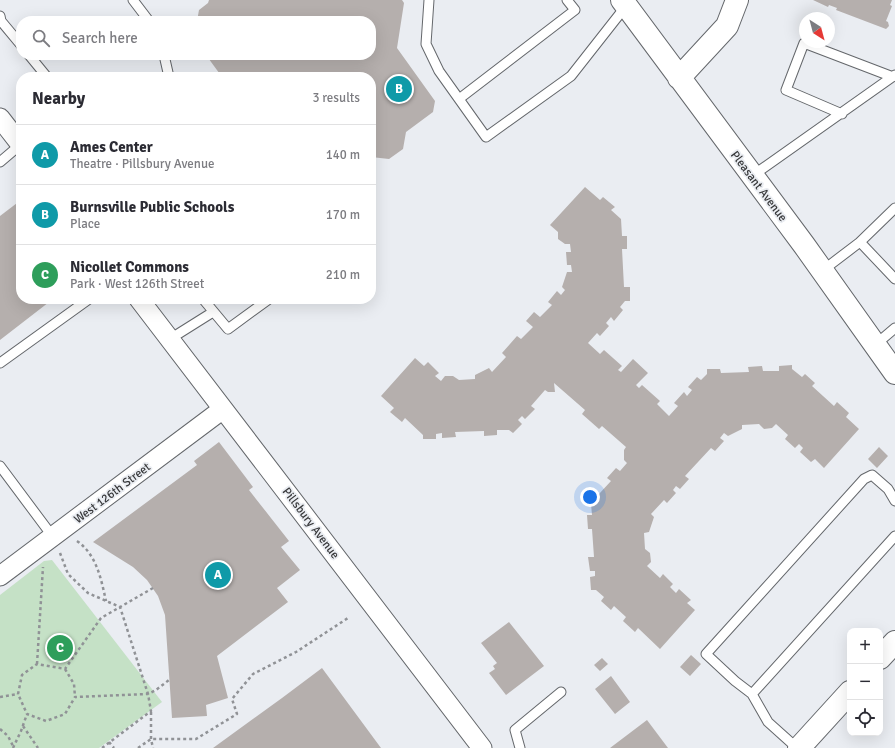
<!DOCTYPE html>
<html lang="en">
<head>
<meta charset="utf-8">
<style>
	body { margin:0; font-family:Signika,sans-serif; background:#f2f2f3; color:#2b2b33 }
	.controls { position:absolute; right:12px; bottom:12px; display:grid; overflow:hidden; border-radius:8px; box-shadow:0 4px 16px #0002 }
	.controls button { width:36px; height:36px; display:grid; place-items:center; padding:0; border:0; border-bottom:1px solid #e1e1e2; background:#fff; color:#2b2b33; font:20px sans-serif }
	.compass { position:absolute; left:799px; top:12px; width:36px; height:36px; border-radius:50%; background:#fff; box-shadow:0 4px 16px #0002; rotate:144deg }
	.you { position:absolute; left:590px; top:497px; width:14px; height:14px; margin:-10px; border:3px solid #fff; border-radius:50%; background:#1a73e8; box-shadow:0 0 0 6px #1a73e833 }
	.badge { display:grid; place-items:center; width:26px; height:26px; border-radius:50%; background:#74552a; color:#fff; font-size:13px; font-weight:700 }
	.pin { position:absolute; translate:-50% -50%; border:2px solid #fff; box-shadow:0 1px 4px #0006 }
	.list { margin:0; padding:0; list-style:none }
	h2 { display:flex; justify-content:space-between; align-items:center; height:52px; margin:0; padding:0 16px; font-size:17px }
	h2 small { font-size:13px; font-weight:400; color:#7c7c81 }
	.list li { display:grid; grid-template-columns:26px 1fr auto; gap:12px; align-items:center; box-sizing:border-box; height:60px; padding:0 16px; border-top:1px solid #e1e1e2 }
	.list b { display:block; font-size:15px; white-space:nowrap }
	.list p { margin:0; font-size:13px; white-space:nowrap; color:#7c7c81 }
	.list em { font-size:13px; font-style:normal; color:#7c7c81 }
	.icon { flex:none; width:22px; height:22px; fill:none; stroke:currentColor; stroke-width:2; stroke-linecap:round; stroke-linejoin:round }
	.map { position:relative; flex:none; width:895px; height:748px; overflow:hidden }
	.search { position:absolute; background:#fff; box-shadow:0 4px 16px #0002; left:16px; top:16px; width:360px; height:44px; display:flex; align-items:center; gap:10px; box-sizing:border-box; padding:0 14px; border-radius:16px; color:#7c7c81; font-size:15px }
	.panel { position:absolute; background:#fff; box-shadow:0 4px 16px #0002; left:16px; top:72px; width:360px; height:232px; border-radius:16px }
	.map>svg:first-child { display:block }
</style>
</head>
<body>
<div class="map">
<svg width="895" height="748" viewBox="0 0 895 748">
	<rect width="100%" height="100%" fill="#eaedf2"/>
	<!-- green -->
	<path fill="#c5e1c6" d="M52,560L162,702L99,748H0V595L44,561Z"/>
	<!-- building -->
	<path fill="#b5afad" d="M209,0H402L404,3L397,48L435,101L433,112L406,132L403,149L389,159L371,157V77H222L206,55H371V21H197L199,10L208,3Z
		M813,0H892L890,5L892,6L886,21L888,22L889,26L886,29L836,10L837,8L829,5L828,7Z
		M585,187L600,200L603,197L615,207L611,210L621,219L622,236H627V249H622L624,287H630V301H625L620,307L623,310L614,321L611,317L606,323L609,326L600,336L597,333L588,343L600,354L604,350L622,366L618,370L621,372L633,359L648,373L636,385L639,388L642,385L660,401L657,404L669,416L678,406L674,403L684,392L687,396L692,390L688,387L697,377L701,380L707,374V369H720L721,373L749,372L748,367L762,366L763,371H779V366L792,365V369L802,377L805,374L815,383L812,386L834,406L837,402L849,413L846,417L859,429L824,468L815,459L811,462L800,452L803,448L799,444L795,448L785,439L788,435L776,424L772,428L764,429L759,424L742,425V429L728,436L724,433L720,438L724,441L715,451L711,448L685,476L689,479L680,489L676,486L673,490L676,493L667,503L664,500L651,514L654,517L649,532L644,533L645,549L650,553L651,562L647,566L660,578L663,574L673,584L670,587L676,593L679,589L691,600L687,603L695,610L660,649L638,628L635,632L623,621L626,617L614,606L611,610L601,601L604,597L596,590H591L590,577L595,576V571H590L588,557H594L592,529H588L587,515H592L591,504L587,500L595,490L599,494L611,481L607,478L616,468L620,471L627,463L624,460V450L626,447L602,426L599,429L582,414L585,410L554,383L555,392H548L545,390L531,406L535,409L525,419L522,416L518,420L522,424L513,433L509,430H497V435L484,436V431L455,432L456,437L442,438V433L436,434V439H423V435L405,418L402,422L390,412L394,408L381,396L415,358L424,366L428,362L439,373L435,376L441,381L445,376H453L459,380L475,379V375L489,368L492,372L506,357L502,353L517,336L521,339L533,327L526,321L534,312L540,317L552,305L548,302L557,291L561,295L565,290L562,287L567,272H572L571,265H567L566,252H571L570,244H565L558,239V232L550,225Z
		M21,200V299H53L0,340V216Z
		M219,442L253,487L249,490L289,541L281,547L300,570L277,588L288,602L217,656L228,698L206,705L207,716L172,718L165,615L158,596L147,580L133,567L93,542L197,465L194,461Z
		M879,447L888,456L877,468L868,459Z
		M509,622L544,666L506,695L489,673L495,669L493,666L497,663L481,643Z
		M691,655L701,664L690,676L680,667Z
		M602,658L608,664L600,671L594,665Z
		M322,668L381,748H213L282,698Z
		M611,676L630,702L615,714L595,689Z
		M647,720L668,748H610Z"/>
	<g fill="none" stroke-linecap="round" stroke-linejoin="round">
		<!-- lane casing -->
		<g stroke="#64676b" stroke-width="11">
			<path id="lane" d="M133,0L149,21
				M429,0L426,44L439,71L486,137L571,76L626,6
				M0,16L1,21L21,45
				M29,55L47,77
				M164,55L169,77
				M459,99L575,10L567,0
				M842,114L786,90L804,43L893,77
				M0,162L20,145
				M752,176L895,75
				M860,242L895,279
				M822,271L860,242L895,208
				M203,299L228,329L269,299
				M170,339L213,312
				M875,345L895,328
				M0,363L89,299
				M0,466L53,537
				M752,694L735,681L706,654L864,479L872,475L888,489L895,501
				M520,748L515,730L561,692
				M797,748L768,722L752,694L895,536"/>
		</g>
		<!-- street casing -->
		<g stroke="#64676b" stroke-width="21">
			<path id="street" d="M0,118L21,145
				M139,299L482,748
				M0,576L223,409"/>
		</g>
		<!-- secondary casing -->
		<g stroke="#64676b" stroke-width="24">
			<path id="secondary" d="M622,0L804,245L895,373
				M679,78L727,26L737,0
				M880,658L895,642
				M799,748L850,692"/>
		</g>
		<!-- path -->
		<path stroke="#909296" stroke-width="2.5" stroke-dasharray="3 3" stroke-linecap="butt" d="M77,541C97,555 101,579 106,601
			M60,553L68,574L88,593L120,607L148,694L151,711L102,748
			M153,588L101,618L65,669L37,664L22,675L18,694L27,714L46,721L65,714L75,697L148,694L156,690L169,680
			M37,664L43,567
			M65,669L74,684L75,697
			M0,697L18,694
			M151,712V739L153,748
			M23,726L38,748
			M0,729L8,736L13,746
			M109,742L114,748
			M13,748L21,731L27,714
			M138,748L151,739H196L237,714L232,699L253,674L296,652L348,618"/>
		<!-- lane -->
		<use href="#lane" stroke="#fff" stroke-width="9"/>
		<!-- street -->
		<use href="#street" stroke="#fff" stroke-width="19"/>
		<!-- secondary -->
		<use href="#secondary" stroke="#fff" stroke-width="22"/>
	</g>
	<g text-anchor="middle" stroke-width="3.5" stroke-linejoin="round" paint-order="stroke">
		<!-- street labels -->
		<g font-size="12" fill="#37383a" stroke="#eaedf2">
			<text transform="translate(759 186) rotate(53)" y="4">Pleasant Avenue</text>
			<text transform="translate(112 493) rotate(-37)" y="4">West 126th Street</text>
			<text transform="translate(311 523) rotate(53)" y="4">Pillsbury Avenue</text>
		</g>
	</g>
</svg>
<div class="controls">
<button>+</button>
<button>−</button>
<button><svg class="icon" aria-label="locate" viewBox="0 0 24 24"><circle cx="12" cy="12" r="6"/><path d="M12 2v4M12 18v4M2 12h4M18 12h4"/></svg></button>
</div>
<svg class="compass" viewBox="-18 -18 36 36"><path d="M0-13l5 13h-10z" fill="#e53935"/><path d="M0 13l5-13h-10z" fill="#7c7c81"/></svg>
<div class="you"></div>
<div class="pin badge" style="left:218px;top:575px;background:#0f9aa8">A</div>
<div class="pin badge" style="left:399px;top:89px;background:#0f9aa8">B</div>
<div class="pin badge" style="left:60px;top:648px;background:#2e9e5b">C</div>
<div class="search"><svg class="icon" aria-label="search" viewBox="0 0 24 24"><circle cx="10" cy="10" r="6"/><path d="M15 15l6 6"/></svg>Search here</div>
<section class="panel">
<h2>Nearby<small>3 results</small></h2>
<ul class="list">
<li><span class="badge" style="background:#0f9aa8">A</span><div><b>Ames Center</b><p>Theatre · Pillsbury Avenue</p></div><em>140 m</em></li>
<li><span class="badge" style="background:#0f9aa8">B</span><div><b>Burnsville Public Schools</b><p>Place</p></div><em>170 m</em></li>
<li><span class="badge" style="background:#2e9e5b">C</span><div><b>Nicollet Commons</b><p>Park · West 126th Street</p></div><em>210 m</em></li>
</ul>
</section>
</div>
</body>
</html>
